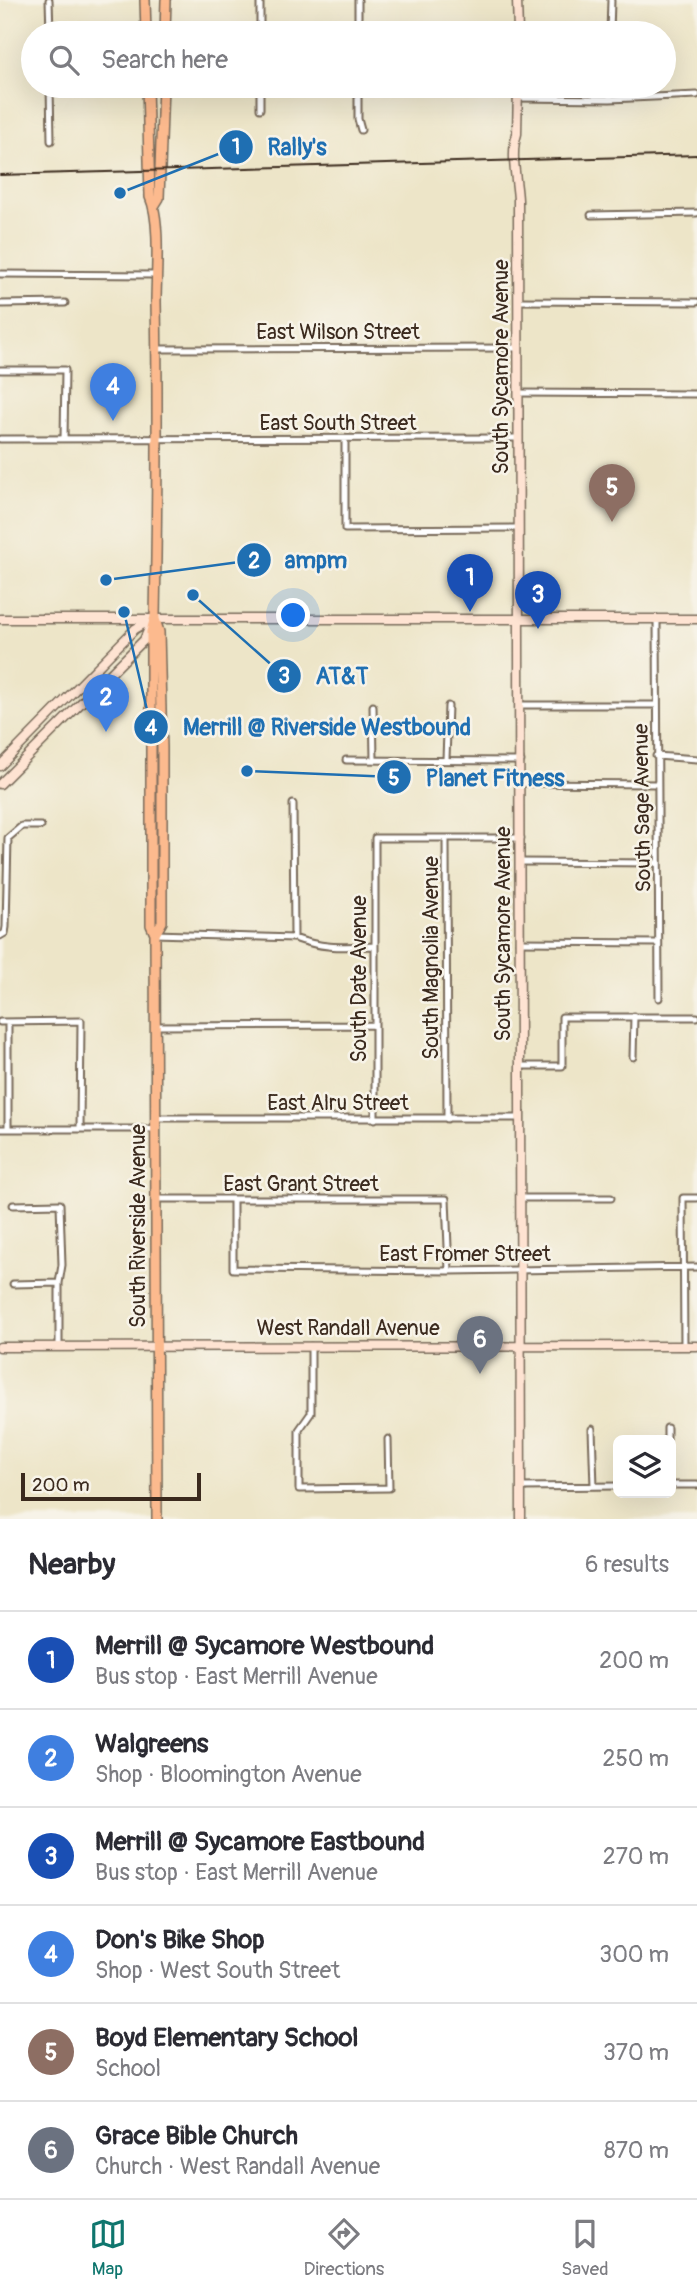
<!DOCTYPE html>
<html lang="en">
<head>
<meta charset="utf-8">
<style>
	body { margin:0; font-family:Pangolin,sans-serif; background:#f2f2f3; color:#2b2b33 }
	.controls { position:absolute; right:21px; bottom:21px; display:grid; overflow:hidden; border-radius:10px; box-shadow:0 7px 28px #0002 }
	.controls button { width:63px; height:63px; display:grid; place-items:center; padding:0; border:0; border-bottom:2px solid #e1e1e2; background:#fff; color:#2b2b33; font:35px sans-serif }
	.scale { position:absolute; left:21px; bottom:18px; width:180px; box-sizing:border-box; padding-left:7px; border:4px solid #3b2a1e; border-top:0; font-size:19px; line-height:24px; white-space:nowrap; color:#3b2a1e; -webkit-text-stroke:5px #f7f3e8; paint-order:stroke }
	.you { position:absolute; left:294px; top:616px; width:24px; height:24px; margin:-18px; border:5px solid #fff; border-radius:50%; background:#1a73e8; box-shadow:0 0 0 10px #1a73e833 }
	.badge { display:grid; place-items:center; width:46px; height:46px; border-radius:50%; background:#0f766e; color:#fff; font-size:23px; font-weight:700 }
	.pin { position:absolute; translate:-50% -58px; filter:drop-shadow(0 2px 4px #0008) }
	.pin::after { content:''; position:absolute; top:37px; width:24px; height:21px; background:inherit; clip-path:polygon(0 0,100% 0,50% 100%) }
	.list { margin:0; padding:0; list-style:none }
	h2 { display:flex; justify-content:space-between; align-items:center; height:91px; margin:0; padding:0 28px; font-size:30px }
	h2 small { font-size:23px; font-weight:400; color:#7c7c81 }
	.list li { display:grid; grid-template-columns:46px 1fr auto; gap:21px; align-items:center; box-sizing:border-box; height:98px; padding:0 28px; border-top:2px solid #e1e1e2 }
	.list b { display:block; font-size:26px; white-space:nowrap }
	.list p { margin:0; font-size:23px; white-space:nowrap; color:#7c7c81 }
	.list em { font-size:23px; font-style:normal; color:#7c7c81 }
	.icon { flex:none; width:38px; height:38px; fill:none; stroke:currentColor; stroke-width:2; stroke-linecap:round; stroke-linejoin:round }
	.map { position:relative; flex:none; width:697px; height:1519px; overflow:hidden }
	.search { position:absolute; background:#fff; box-shadow:0 7px 28px #0002; left:21px; right:21px; top:21px; height:77px; display:flex; align-items:center; gap:18px; box-sizing:border-box; padding:0 24px; border-radius:38px; color:#7c7c81; font-size:26px }
	.sheet { height:679px; background:#fff }
	nav { display:flex; justify-content:space-around; align-items:center; box-sizing:border-box; height:98px; border-top:2px solid #e1e1e2; background:#fff; font-size:19px; color:#7c7c81 }
	nav a { display:grid; justify-items:center; gap:4px }
	nav .on { color:#0f766e }
	.map>svg:first-child { display:block }
</style>
</head>
<body>
<div class="map">
<svg width="697" height="1519" viewBox="0 0 697 1519">
	<rect width="100%" height="100%" fill="#f7f3e8"/>
	<filter id="ink" filterUnits="userSpaceOnUse"><feTurbulence type="fractalNoise" baseFrequency=".0143" numOctaves="2"/><feDisplacementMap in="SourceGraphic" scale="14" xChannelSelector="R" yChannelSelector="G"/><feConvolveMatrix kernelMatrix="1 2 1 2 8 2 1 2 1" color-interpolation-filters="sRGB"/></filter>
	<filter id="wash" filterUnits="userSpaceOnUse"><feTurbulence type="fractalNoise" baseFrequency=".00686" numOctaves="4" result="noise"/><feDisplacementMap in="SourceGraphic" scale="28" xChannelSelector="R" yChannelSelector="G"/><feGaussianBlur stdDeviation="1.57" result="paint"/><feColorMatrix in="noise" values="0 0 0 0 0 0 0 0 0 0 0 0 0 0 0 0 0 1.4 0 .05"/><feComposite in="paint" operator="in"/></filter>
	<g filter="url(#wash)">
		<rect width="100%" height="100%" fill="#ede5c8"/>
	</g>
	<g filter="url(#ink)">
		<g fill="none" stroke-linecap="round" stroke-linejoin="round">
			<!-- street casing -->
			<g stroke="#796b5a" stroke-width="9">
				<path id="street" d="M49,0L50,33
					M260,0V33
					M358,0V33
					M610,33L611,0
					M50,86L51,141
					M260,86V109
					M358,86V119L361,130
					M518,98L610,99L697,95
					M610,99V86
					M591,215L697,213
					M0,274L156,275
					M518,301L697,302
					M0,304L65,303
					M157,349L518,348
					M0,370H65L64,439
					M518,393L697,394
					M0,439L519,438
					M345,439V529L519,528
					M657,619L659,998
					M521,705H656
					M373,706L374,759
					M656,756L697,759
					M446,759L448,706
					M346,760L521,761
					M521,783L657,784
					M293,804L294,938
					M446,838L447,1119
					M520,862L658,863
					M155,934L294,938C324,949 343,947 375,946
					M0,936L5,933L6,927L8,838L22,826H41
					M519,942L658,943
					M0,1022L81,1021L80,1129
					M8,1022V1129
					M155,1026L374,1025
					M633,1057L634,1016
					M520,1066H562V1017H697
					M155,1118H520
					M375,1119V838H521
					M0,1129H155
					M520,1198H611
					M156,1199H446L449,1271
					M233,1200V1269L449,1271L697,1267
					M13,1205L60,1204L62,1265L59,1283V1347
					M13,1284L59,1283
					M311,1346V1413L299,1430V1489L389,1488L388,1439
					M684,1346L683,1198H697
					M592,1429L594,1486
					M667,1440V1428
					M671,1485H697
					M521,1487L618,1486"/>
			</g>
			<!-- secondary casing -->
			<g stroke="#796b5a" stroke-width="11">
				<path id="secondary" d="M517,0L518,33
					M518,86L517,134C510,155 517,179 518,200L521,1519
					M0,619H697
					M0,766L135,629L152,619
					M0,784L144,640L150,626
					M0,1347L697,1346"/>
			</g>
			<!-- primary casing -->
			<g stroke="#796b5a" stroke-width="12">
				<path id="primary" d="M145,0L146,33
					M165,33L166,0
					M147,86L150,197C161,221 156,274 156,302C158,407 157,512 155,617L151,632V925L155,934L157,1519
					M154,206L159,198L163,86
					M155,934L162,922V748L159,632L155,619"/>
			</g>
			<!-- street -->
			<use href="#street" stroke="#fff" stroke-width="5"/>
			<!-- secondary -->
			<use href="#secondary" stroke="#fee3d2" stroke-width="8"/>
			<!-- primary -->
			<use href="#primary" stroke="#fcba8e" stroke-width="9"/>
			<!-- rail -->
			<path stroke="#3b2a1e" stroke-width="2" d="M0,175L697,155"/>
		</g>
	</g>
	<g text-anchor="middle" stroke-width="5" stroke-linejoin="round" paint-order="stroke">
		<!-- street labels -->
		<g font-size="21" fill="#3b2a1e" stroke="#f7f3e8">
			<text x="338" y="339">East Wilson Street</text>
			<text transform="translate(501 367) rotate(-90)" y="7">South Sycamore Avenue</text>
			<text x="338" y="430">East South Street</text>
			<text transform="translate(642 808) rotate(-91)" y="7">South Sage Avenue</text>
			<text transform="translate(503 934) rotate(-90)" y="7">South Sycamore Avenue</text>
			<text transform="translate(431 958) rotate(-90)" y="7">South Magnolia Avenue</text>
			<text transform="translate(359 979) rotate(-90)" y="7">South Date Avenue</text>
			<text x="338" y="1110">East Alru Street</text>
			<text x="301" y="1191">East Grant Street</text>
			<text transform="translate(138 1226) rotate(-90)" y="7">South Riverside Avenue</text>
			<text x="465" y="1261">East Fromer Street</text>
			<text x="348" y="1335">West Randall Avenue</text>
		</g>
	</g>
	<!-- callouts -->
	<path fill="none" stroke="#1f6fb2" stroke-width="2.5" d="M120 193L236 147M106 580L254 560M193 595L284 676M124 612L151 727M247 771L394 777"/>
	<g fill="#1f6fb2" stroke="#f7f3e8" stroke-width="2.5">
		<circle cx="120" cy="193" r="7"/>
		<circle cx="106" cy="580" r="7"/>
		<circle cx="193" cy="595" r="7"/>
		<circle cx="124" cy="612" r="7"/>
		<circle cx="247" cy="771" r="7"/>
		<circle cx="236" cy="147" r="18"/>
		<circle cx="254" cy="560" r="18"/>
		<circle cx="284" cy="676" r="18"/>
		<circle cx="151" cy="727" r="18"/>
		<circle cx="394" cy="777" r="18"/>
	</g>
	<g font-size="21" text-anchor="middle" font-weight="bold" fill="#fff">
		<text x="236" y="154">1</text>
		<text x="254" y="568">2</text>
		<text x="284" y="683">3</text>
		<text x="151" y="735">4</text>
		<text x="394" y="785">5</text>
	</g>
	<g font-size="23" text-anchor="middle" font-weight="bold" fill="#1f6fb2" stroke="#f7f3e8" stroke-width="5" stroke-linejoin="round" paint-order="stroke">
		<text x="297" y="155">Rally's</text>
		<text x="316" y="568">ampm</text>
		<text x="342" y="684">AT&amp;T</text>
		<text x="327" y="735">Merrill @ Riverside Westbound</text>
		<text x="495" y="786">Planet Fitness</text>
	</g>
</svg>
<div class="controls">
<button><svg class="icon" aria-label="layers" viewBox="0 0 24 24"><path d="M12 4l9 5-9 5-9-5zM3 14l9 5 9-5"/></svg></button>
</div>
<div class="scale">200 m</div>
<div class="you"></div>
<div class="pin badge" style="left:470px;top:612px;background:#1a4fb4">1</div>
<div class="pin badge" style="left:106px;top:732px;background:#3f7fe0">2</div>
<div class="pin badge" style="left:538px;top:629px;background:#1a4fb4">3</div>
<div class="pin badge" style="left:113px;top:421px;background:#3f7fe0">4</div>
<div class="pin badge" style="left:612px;top:522px;background:#8d6e63">5</div>
<div class="pin badge" style="left:480px;top:1374px;background:#6b7280">6</div>
<div class="search"><svg class="icon" aria-label="search" viewBox="0 0 24 24"><circle cx="10" cy="10" r="6"/><path d="M15 15l6 6"/></svg>Search here</div>
</div>
<section class="sheet">
<h2>Nearby<small>6 results</small></h2>
<ul class="list">
<li><span class="badge" style="background:#1a4fb4">1</span><div><b>Merrill @ Sycamore Westbound</b><p>Bus stop · East Merrill Avenue</p></div><em>200 m</em></li>
<li><span class="badge" style="background:#3f7fe0">2</span><div><b>Walgreens</b><p>Shop · Bloomington Avenue</p></div><em>250 m</em></li>
<li><span class="badge" style="background:#1a4fb4">3</span><div><b>Merrill @ Sycamore Eastbound</b><p>Bus stop · East Merrill Avenue</p></div><em>270 m</em></li>
<li><span class="badge" style="background:#3f7fe0">4</span><div><b>Don's Bike Shop</b><p>Shop · West South Street</p></div><em>300 m</em></li>
<li><span class="badge" style="background:#8d6e63">5</span><div><b>Boyd Elementary School</b><p>School</p></div><em>370 m</em></li>
<li><span class="badge" style="background:#6b7280">6</span><div><b>Grace Bible Church</b><p>Church · West Randall Avenue</p></div><em>870 m</em></li>
</ul>
</section>
<nav>
<a class="on"><svg class="icon" aria-label="map" viewBox="0 0 24 24"><path d="M3 6l6-2 6 2 6-2v14l-6 2-6-2-6 2zM9 4v14M15 6v14"/></svg>Map</a>
<a><svg class="icon" aria-label="directions" viewBox="0 0 24 24"><path d="M12 3l9 9-9 9-9-9zM9 14v-3h6M13 9l2 2-2 2"/></svg>Directions</a>
<a><svg class="icon" aria-label="saved" viewBox="0 0 24 24"><path d="M7 4h10v16l-5-4-5 4z"/></svg>Saved</a>
</nav>
</body>
</html>
